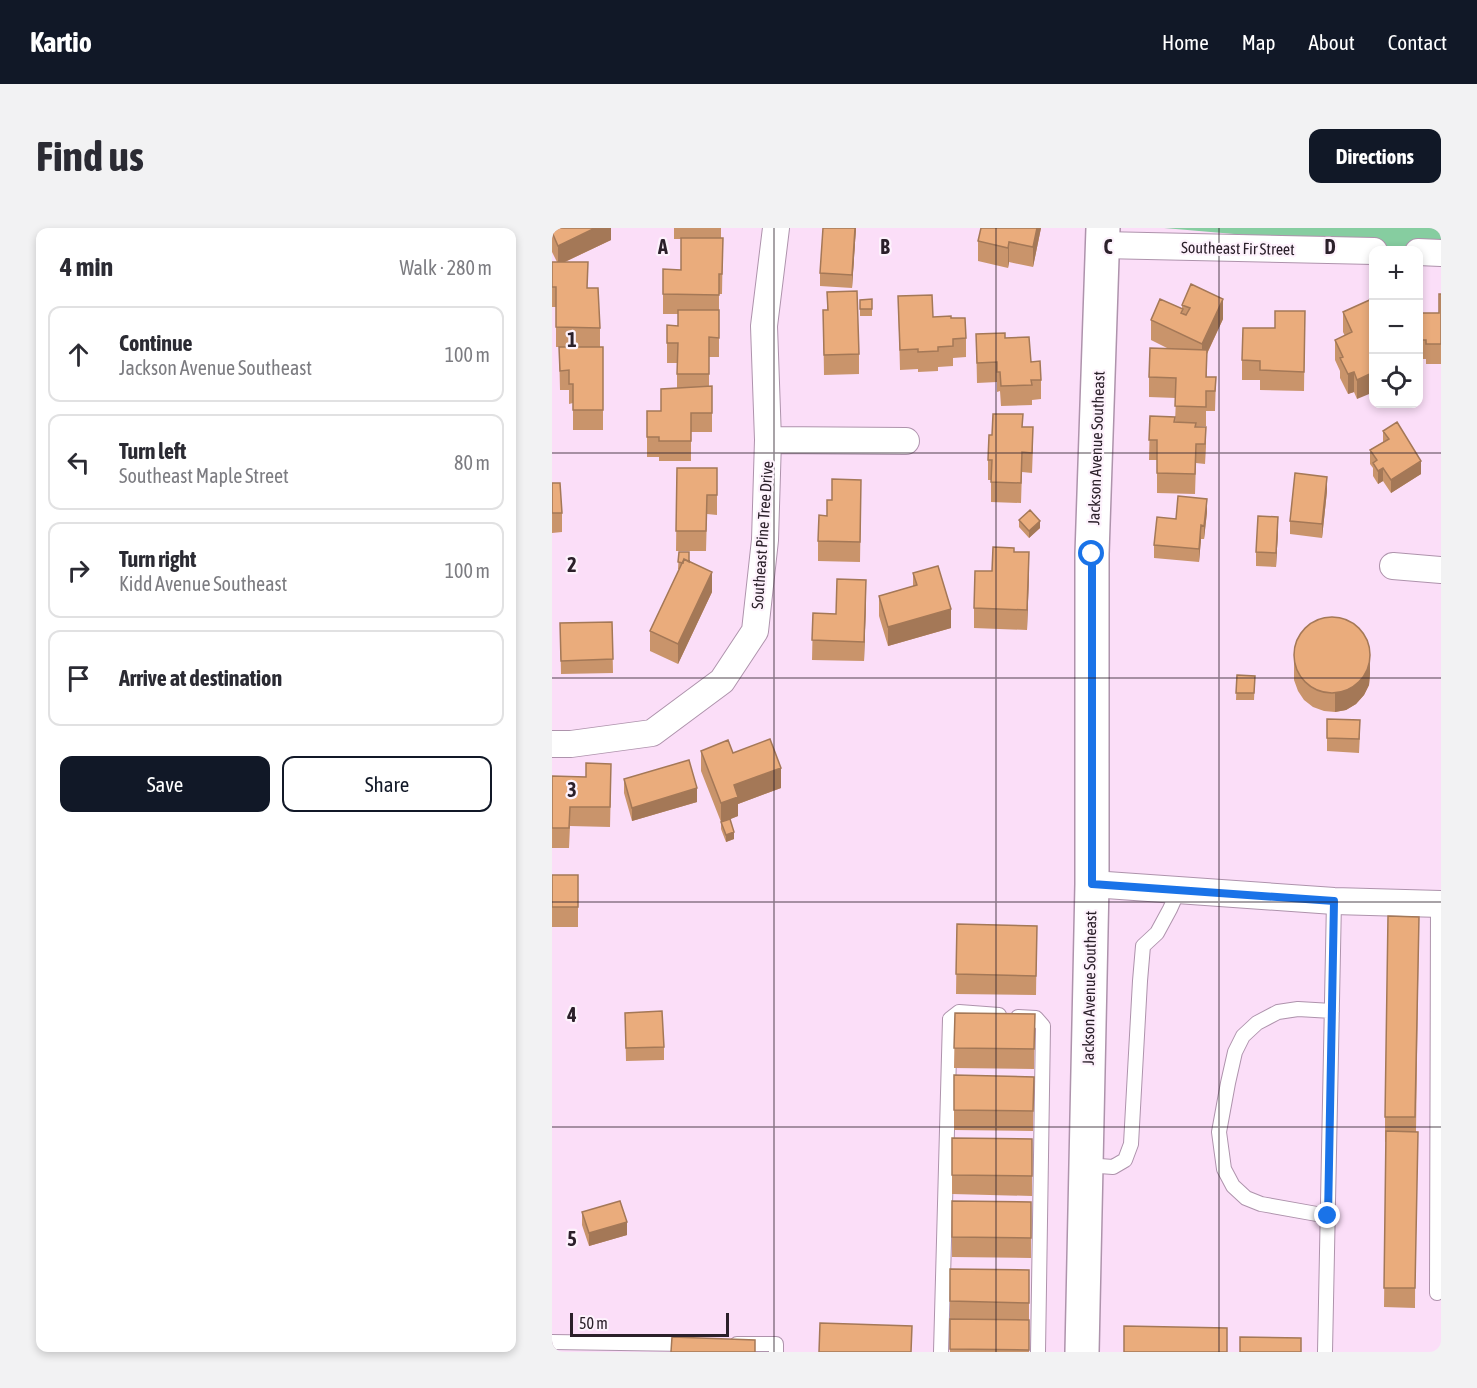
<!DOCTYPE html>
<html lang="en">
<head>
<meta charset="utf-8">
<style>
	body { margin:0; font-family:"Asap Condensed",sans-serif; background:#f2f2f3; color:#2b2b33 }
	.controls { position:absolute; right:18px; top:18px; display:grid; overflow:hidden; border-radius:12px; box-shadow:0 3px 9px #0003 }
	.controls button { width:54px; height:54px; display:grid; place-items:center; padding:0; border:0; border-bottom:2px solid #e1e1e2; background:#fff; color:#2b2b33; font:30px sans-serif }
	.scale { position:absolute; left:18px; bottom:15px; width:159px; box-sizing:border-box; padding-left:6px; border:3px solid #2b202a; border-top:0; font-size:16px; line-height:21px; white-space:nowrap; color:#2b202a; -webkit-text-stroke:4px #fdf2fc; paint-order:stroke }
	.stop { position:absolute; width:18px; height:18px; margin:-14px; border:4px solid #1a73e8; border-radius:50%; background:#fff }
	.stop.end { background:#1a73e8; border-color:#fff; box-shadow:0 2px 6px #0008 }
	.list { margin:0; padding:0; list-style:none }
	h2 { display:flex; justify-content:space-between; align-items:center; height:78px; margin:0; padding:0 24px; font-size:26px }
	h2 small { font-size:20px; font-weight:400; color:#7c7c81 }
	.list li { display:grid; grid-template-columns:39px 1fr auto; gap:18px; align-items:center; box-sizing:border-box; height:96px; margin:0 12px 12px; padding:0 12px; border:2px solid #e1e1e2; border-radius:12px }
	.list b { display:block; font-size:22px; white-space:nowrap }
	.list p { margin:0; font-size:20px; white-space:nowrap; color:#7c7c81 }
	.list em { font-size:20px; font-style:normal; color:#7c7c81 }
	.actions { display:flex; gap:12px; padding:18px 24px }
	.actions a { flex:1; padding:14px 0; border:2px solid #111827; border-radius:12px; text-align:center; font-size:21px; color:#111827 }
	.actions .main { background:#111827; color:#fff }
	.icon { flex:none; width:33px; height:33px; fill:none; stroke:currentColor; stroke-width:2; stroke-linecap:round; stroke-linejoin:round }
	.map { position:relative; flex:none; width:889px; height:1124px; overflow:hidden; border-radius:12px }
	header { display:flex; align-items:center; gap:36px; box-sizing:border-box; height:84px; padding:0 30px; background:#111827; color:#fff }
	header strong { font-size:28px }
	nav { display:flex; gap:33px; margin-inline-start:auto; font-size:21px }
	.intro { display:flex; align-items:center; justify-content:space-between; box-sizing:border-box; height:144px; padding:0 36px }
	h1 { margin:0; font-size:42px }
	.button { padding:15px 27px; border-radius:12px; background:#111827; color:#fff; font-size:21px; font-weight:700 }
	main { display:flex; gap:36px; padding:0 36px }
	aside { flex:1; background:#fff; border-radius:12px; box-shadow:0 3px 9px #0003 }
	.map>svg:first-child { display:block }
</style>
</head>
<body>
<header>
<strong>Kartio</strong>
<nav><a>Home</a><a>Map</a><a>About</a><a>Contact</a></nav>
</header>
<div class="intro"><h1>Find us</h1><a class="button">Directions</a></div>
<main>
<aside>
<h2>4 min<small>Walk · 280 m</small></h2>
<ul class="list">
<li><svg class="icon" aria-label="ahead" viewBox="0 0 24 24"><path d="M12 20V5M6 11l6-6 6 6"/></svg><div><b>Continue</b><p>Jackson Avenue Southeast</p></div><em>100 m</em></li>
<li><svg class="icon" aria-label="left" viewBox="0 0 24 24"><path d="M17 20v-9H6M10 6l-5 5 5 5"/></svg><div><b>Turn left</b><p>Southeast Maple Street</p></div><em>80 m</em></li>
<li><svg class="icon" aria-label="right" viewBox="0 0 24 24"><path d="M7 20v-9h11M14 6l5 5-5 5"/></svg><div><b>Turn right</b><p>Kidd Avenue Southeast</p></div><em>100 m</em></li>
<li><svg class="icon" aria-label="arrive" viewBox="0 0 24 24"><path d="M6 21V4h12l-3 4 3 4H6"/></svg><div><b>Arrive at destination</b></div></li>
</ul>
<div class="actions"><a class="main">Save</a><a>Share</a></div>
</aside>
<div class="map">
<svg width="889" height="1124" viewBox="0 0 889 1124">
	<rect width="100%" height="100%" fill="#fbdef8"/>
	<!-- forest -->
	<path fill="#86cda0" d="M612,0H889V24Z"/>
	<g fill="none" stroke-linecap="round" stroke-linejoin="round">
		<!-- lane casing -->
		<g stroke="#ae93ac" stroke-width="16">
			<path id="lane" d="M466,789L484,790L491,798L486,1124
				M534,937L561,939L573,932L579,916L588,753L591,718L605,705L618,681L626,663
				M776,988L709,976L694,970L681,958L672,941L667,904L676,855L683,824L691,808L705,795L726,784L746,781L780,783
				M885,1065L886,676
				M0,1114L136,1116
				M185,1116H224V1124
				M389,1124L398,791L407,784L447,787
				M773,1124L782,673"/>
		</g>
		<!-- street casing -->
		<g stroke="#ae93ac" stroke-width="28">
			<path id="street" d="M550,17L822,23
				M866,24L889,25
				M216,212L354,213
				M841,338L889,342
				M0,516H19L100,505L170,453L203,403L213,312L216,212L212,98L224,0
				M540,656L782,673L889,676"/>
		</g>
		<!-- secondary casing -->
		<g stroke="#ae93ac" stroke-width="36">
			<path id="secondary" d="M530,1124L540,656V326L551,0"/>
		</g>
		<!-- lane -->
		<use href="#lane" stroke="#fff" stroke-width="14"/>
		<!-- street -->
		<use href="#street" stroke="#fff" stroke-width="26"/>
		<!-- secondary -->
		<use href="#secondary" stroke="#fff" stroke-width="33"/>
	</g>
	<!-- wall -->
	<path fill="#c9946b" d="M0,0H59V12L13,34L36,60L48,100V119H51V202H21V175L17,176V162H8L7,119H4V79H0V34H5L0,24Z
		M122,0H169V10H171L170,66H167V129H157V159L160,158V204H139V233H107V229H95V183H109L125,160V135H115V97L126,98V86H111V66L129,42V11H122Z
		M304,0L300,60L268,58V45Z
		M489,0L481,39L457,34L456,40L426,33V13Z
		M275,64L307,126V146L272,147L271,82H275Z
		M889,66V136H874V131H867V85H887Z
		M346,68L381,89L399,90L414,110V129L401,130V138L386,139V143L366,144V141L348,142Z
		M822,70L805,171L802,164L796,166L788,150V143L783,132V112L793,108L791,104V84Z
		M320,71V88H308V72Z
		M630,77L671,91L655,126V149H664L663,183H654V198H643L654,199V219L653,236L644,235L643,266L605,265V232H597L598,188L623,194L624,170L597,169V149L617,121L599,112V92L630,81Z
		M753,83L752,163L708,162V152H690V132L723,100Z
		M424,106L453,110L479,134L489,152V171L480,172V177L449,178L448,163L445,164V154L425,155Z
		M471,199L481,218L480,245L470,244L469,275L439,274V252H436V232L440,207Z
		M831,203L869,246L839,265L831,253L826,256L821,248V240L818,236V222L831,214Z
		M125,240H165V287L155,286L154,323H124Z
		M0,255L10,285V304L0,305Z
		M775,263L770,310L738,306V293Z
		M309,271L308,334L266,333V313L275,288Z
		M655,284L652,311H649L647,334L602,330V317L624,291Z
		M467,292L488,300L477,310L467,299Z
		M726,302L724,339L704,338V324Z
		M127,324L137,334L160,364L126,436L98,423V403L128,341H126Z
		M440,343L477,344L475,402L422,400V380Z
		M361,345L399,400L336,418L327,388V368L361,358Z
		M314,372L312,433L260,432L261,385L284,386Z
		M60,394L61,445L9,446L8,395Z
		M742,421L818,446L817,457L812,467L804,476L794,482L783,484L772,483L761,479L752,472L746,463L742,452Z
		M685,447L703,448L702,472H684Z
		M775,491L808,505L807,525L775,523Z
		M149,523L181,525L229,560L186,576V588L178,591L182,611L174,614L169,601V594L149,543Z
		M0,548L59,556L58,599L18,598L17,620H0Z
		M72,551L145,574L80,593L72,565Z
		M0,647H26V699H0Z
		M867,689L864,904L863,1080L832,1079L834,914H833V889Z
		M405,696L485,698L484,767L404,766Z
		M73,785L112,819V832L74,833Z
		M403,785L483,786L482,841L402,840Z
		M402,847L482,849L481,903L402,902Z
		M400,910L480,911V968L400,966Z
		M400,973L479,974V1030L400,1029Z
		M30,984L75,1007L37,1018L30,997Z
		M477,1042V1124H398V1073Z"/>
	<!-- shaded-wall -->
	<path fill="#a47857" d="M43,0H59V12L6,37V18Z
		M303,0H304L300,60V47Z
		M485,0H489L481,39V19Z
		M457,14V34L456,40V20Z
		M671,71V91L650,136V116Z
		M802,144V164L796,166V146Z
		M822,144V164L805,171V152Z
		M869,233V246L839,265V252Z
		M831,240V253L826,256V243Z
		M775,249V263L770,310V296Z
		M655,271V284L652,311V298Z
		M726,289V302L724,339V325Z
		M488,293V300L477,310V303Z
		M649,297V311L647,334V321Z
		M477,324V344L475,402V382Z
		M160,344V364L126,436V416Z
		M314,352V372L312,433V414Z
		M399,381V400L336,418V399Z
		M818,426V446L817,457L812,467L804,476L794,482L783,484V465Z
		M229,540V560L186,576V588L169,595V575L182,557Z
		M145,560V574L80,593V580Z
		M182,604V611L174,614V607Z
		M75,994V1007L37,1018V1005Z"/>
	<!-- building -->
	<path fill="#eaac7c" stroke="#a47857" stroke-width="1.5" d="M0,0H43L6,18L0,4Z
		M271,0H303L300,47L268,45Z
		M429,0H485L481,19L457,14L456,20L426,13Z
		M129,10H171L170,46H167V67L111,66V41L129,42Z
		M0,34H36L35,60H46L48,100L4,99V59H0Z
		M639,56L671,71L650,116L599,92L608,71L631,81L629,85L634,87L638,80L630,77Z
		M305,63L307,126L272,127L271,82H276L275,64Z
		M887,66H889V116H874V112H867V85H887Z
		M380,67L381,89L399,88V90H413L414,110L401,111V118L386,119V123L366,124V121L348,122L346,68Z
		M822,70V144L805,152L802,144L796,146L788,130L791,129L783,112L800,104L791,84Z
		M320,71V81H308V72Z
		M126,82H167V110L157,109V146H125L126,115H115V97L126,98Z
		M723,83H753L752,144L708,142V133L690,132L691,100H723Z
		M453,105V110L477,109L479,134L488,133L489,152H479L480,157L449,158L448,144H445V134L425,135L424,106Z
		M7,119H51V182H21V156H17V142L8,143Z
		M598,120L655,122L654,149H664L663,163H654V179L623,178L624,150L597,149Z
		M160,158V185H139V213H107V209H95V183H109V161Z
		M441,186H471L470,199H481L480,225L470,224L469,255L439,254L440,232H436L437,207H440Z
		M598,188L623,189L622,194L644,195L643,199H654L653,216H644L643,246L605,245V212H597Z
		M845,194L869,233L839,252L831,240L826,243L821,235L825,232L818,222L837,211L831,203Z
		M125,240H165V267H155L154,303H124Z
		M743,245L775,249L770,296L738,293Z
		M280,251L309,252L308,314L266,313L267,287L275,288V272H280Z
		M0,255H8L10,285H0Z
		M626,268L655,271L652,298L649,297L647,321L602,317L605,289L624,291Z
		M478,282L488,293L477,303L467,292Z
		M706,288L726,289L724,325L704,324Z
		M441,319L462,320V324H477L475,382L422,380L423,343H440Z
		M127,324H137V334L132,331L131,335L126,334Z
		M132,331L160,344L126,416L98,403Z
		M386,338L399,381L336,399L327,368L365,357L361,345Z
		M285,351L314,352L312,414L260,412L261,385L284,386Z
		M742 427a38 38 0 1 1 76 0a38 38 0 1 1-76 0Z
		M60,394L61,431L9,433L8,395Z
		M685,447L703,448L702,465H684Z
		M775,491L808,492L807,511L775,510Z
		M218,511L229,540L182,557L186,569L169,575L149,523L176,512L181,525Z
		M137,532L145,560L80,580L72,551Z
		M34,535L59,536L58,579H18L17,600H0V548L34,549Z
		M178,591L182,604L174,607L169,594Z
		M0,647H26V679H0Z
		M836,688L867,689L863,889H833Z
		M405,696L485,698L484,748L404,746Z
		M110,783L112,819L74,820L73,785Z
		M403,785L483,786L482,821L402,820Z
		M402,847L482,849L481,883L402,882Z
		M834,903L866,904L863,1060H832Z
		M400,910L480,911V948L400,947Z
		M68,973L75,994L37,1005L30,984Z
		M400,973L479,974V1010L400,1009Z
		M398,1041L477,1042V1075L398,1073Z
		M398,1091L477,1092V1122L398,1121Z
		M268,1095L360,1098L359,1124H267Z
		M572,1098L675,1100V1124H572Z
		M120,1109L203,1112V1124H119Z
		M688,1109L749,1110V1124H688Z"/>
	<g fill="none" stroke-linecap="round" stroke-linejoin="round">
		<!-- route -->
		<path stroke="#1a73e8" stroke-width="8" d="M540,326V656L782,673L776,988"/>
	</g>
	<!-- grid -->
	<path fill="none" stroke="#2b202a" stroke-width="1.5" stroke-opacity="0.55" d="M222,0V1124M444,0V1124M667,0V1124M0,225H889M0,450H889M0,674H889M0,899H889"/>
	<g text-anchor="middle" stroke-width="4.5" stroke-linejoin="round" paint-order="stroke">
		<!-- street labels -->
		<g font-size="16" fill="#2b202a" stroke="#fdf2fc">
			<text transform="translate(686 20) rotate(1)" y="6">Southeast Fir Street</text>
			<text transform="translate(544 220) rotate(-88)" y="6">Jackson Avenue Southeast</text>
			<text transform="translate(210 307) rotate(-86)" y="6">Southeast Pine Tree Drive</text>
			<text transform="translate(537 760) rotate(-89)" y="6">Jackson Avenue Southeast</text>
		</g>
	</g>
	<g font-size="20" text-anchor="middle" font-weight="bold" fill="#2b202a" stroke="#fdf2fc" stroke-width="4.5" stroke-linejoin="round" paint-order="stroke">
		<text x="111" y="26">A</text>
		<text x="333" y="26">B</text>
		<text x="556" y="26">C</text>
		<text x="778" y="26">D</text>
		<text x="20" y="119">1</text>
		<text x="20" y="344">2</text>
		<text x="20" y="569">3</text>
		<text x="20" y="794">4</text>
		<text x="20" y="1018">5</text>
	</g>
</svg>
<div class="controls">
<button>+</button>
<button>−</button>
<button><svg class="icon" aria-label="locate" viewBox="0 0 24 24"><circle cx="12" cy="12" r="6"/><path d="M12 2v4M12 18v4M2 12h4M18 12h4"/></svg></button>
</div>
<div class="scale">50 m</div>
<div class="stop" style="left:540px;top:326px"></div>
<div class="stop end" style="left:776px;top:988px"></div>
</div>
</main>
</body>
</html>
